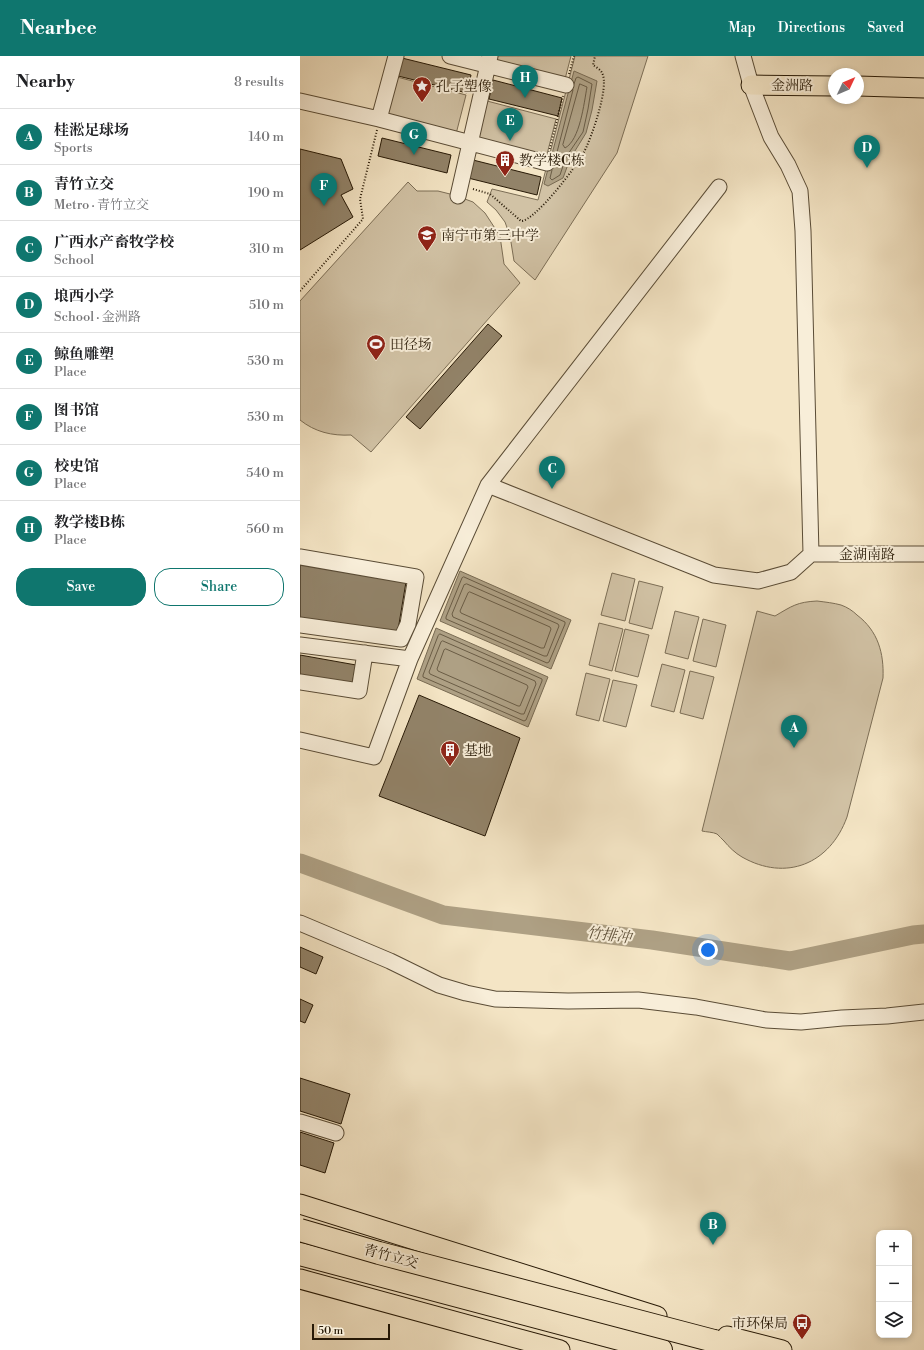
<!DOCTYPE html>
<html lang="en">
<head>
<meta charset="utf-8">
<style>
	body { margin:0; font-family:"Libre Bodoni","Noto Serif SC",serif; background:#f2f2f2; color:#202124 }
	.controls { position:absolute; right:12px; bottom:12px; display:grid; overflow:hidden; border-radius:8px; box-shadow:0 2px 6px #0003 }
	.controls button { width:36px; height:36px; display:grid; place-items:center; padding:0; border:0; border-bottom:1px solid #e0e0e0; background:#fff; color:#202124; font:20px sans-serif }
	.compass { position:absolute; left:528px; top:12px; width:36px; height:36px; border-radius:50%; background:#fff; box-shadow:0 2px 6px #0003; rotate:46deg }
	.scale { position:absolute; left:12px; bottom:10px; width:78px; box-sizing:border-box; padding-left:4px; border:2px solid #271906; border-top:0; font-size:11px; line-height:14px; white-space:nowrap; color:#271906; -webkit-text-stroke:3px #f8eed9; paint-order:stroke }
	.you { position:absolute; left:408px; top:894px; width:14px; height:14px; margin:-10px; border:3px solid #fff; border-radius:50%; background:#1a73e8; box-shadow:0 0 0 6px #1a73e833 }
	.badge { display:grid; place-items:center; width:26px; height:26px; border-radius:50%; background:#0f766e; color:#fff; font-size:13px; font-weight:700 }
	.pin { position:absolute; translate:-50% -33px; filter:drop-shadow(0 1px 2px #0008) }
	.pin::after { content:''; position:absolute; top:21px; width:14px; height:12px; background:inherit; clip-path:polygon(0 0,100% 0,50% 100%) }
	.list { margin:0; padding:0; list-style:none }
	h2 { display:flex; justify-content:space-between; align-items:center; height:52px; margin:0; padding:0 16px; font-size:17px }
	h2 small { font-size:13px; font-weight:400; color:#757577 }
	.list li { display:grid; grid-template-columns:26px 1fr auto; gap:12px; align-items:center; box-sizing:border-box; height:56px; padding:0 16px; border-top:1px solid #e0e0e0 }
	.list b { display:block; font-size:15px; white-space:nowrap }
	.list p { margin:0; font-size:13px; white-space:nowrap; color:#757577 }
	.list em { font-size:13px; font-style:normal; color:#757577 }
	.actions { display:flex; gap:8px; padding:12px 16px }
	.actions a { flex:1; padding:9px 0; border:1px solid #0f766e; border-radius:16px; text-align:center; font-size:14px; color:#0f766e }
	.actions .main { background:#0f766e; color:#fff }
	.icon { flex:none; width:22px; height:22px; fill:none; stroke:currentColor; stroke-width:2; stroke-linecap:round; stroke-linejoin:round }
	.map { position:relative; flex:none; width:624px; height:1294px; overflow:hidden }
	header { display:flex; align-items:center; gap:24px; box-sizing:border-box; height:56px; padding:0 20px; background:#0f766e; color:#fff }
	header strong { font-size:19px }
	nav { display:flex; gap:22px; margin-inline-start:auto; font-size:14px }
	main { display:flex }
	aside { flex:1; background:#fff }
	.map>svg:first-child { display:block }
</style>
</head>
<body>
<header>
<strong>Nearbee</strong>
<nav><a>Map</a><a>Directions</a><a>Saved</a></nav>
</header>
<main>
<aside>
<h2>Nearby<small>8 results</small></h2>
<ul class="list">
<li><span class="badge">A</span><div><b>桂淞足球场</b><p>Sports</p></div><em>140 m</em></li>
<li><span class="badge">B</span><div><b>青竹立交</b><p>Metro · 青竹立交</p></div><em>190 m</em></li>
<li><span class="badge">C</span><div><b>广西水产畜牧学校</b><p>School</p></div><em>310 m</em></li>
<li><span class="badge">D</span><div><b>埌西小学</b><p>School · 金洲路</p></div><em>510 m</em></li>
<li><span class="badge">E</span><div><b>鲸鱼雕塑</b><p>Place</p></div><em>530 m</em></li>
<li><span class="badge">F</span><div><b>图书馆</b><p>Place</p></div><em>530 m</em></li>
<li><span class="badge">G</span><div><b>校史馆</b><p>Place</p></div><em>540 m</em></li>
<li><span class="badge">H</span><div><b>教学楼B栋</b><p>Place</p></div><em>560 m</em></li>
</ul>
<div class="actions"><a class="main">Save</a><a>Share</a></div>
</aside>
<div class="map">
<svg width="624" height="1294" viewBox="0 0 624 1294">
	<rect width="100%" height="100%" fill="#f4e5c5"/>
	<filter id="stains"><feTurbulence type="fractalNoise" baseFrequency=".005" numOctaves="4"/><feColorMatrix values="0 0 0 0 .2 0 0 0 0 .09 0 0 0 0 .02 0 0 0 .5 -.17"/></filter>
	<radialGradient id="worn" r=".72"><stop offset=".6" stop-color="#630" stop-opacity="0"/><stop offset="1" stop-color="#630" stop-opacity=".3"/></radialGradient>
	<!-- green -->
	<path fill="#d1c2a5" stroke="#7c6e56" d="M197,0H271L265,23L196,4Z
		M275,0H348L317,97L235,224L214,205L210,180L205,166L196,154L187,146L192,133L238,144Z
		M97,21L166,39L156,78L87,60Z
		M187,45L256,63L246,102L177,83Z
		M108,126L117,135H138L154,139L173,146L185,157L200,180L204,208L220,227L71,396L51,379C32,380 15,376 0,364V245Z
		M312,517L335,523L325,565L301,559Z
		M339,525L363,531L352,573L329,567Z
		M517,545C525,546 534,547 541,549C547,551 553,555 557,559C578,575 584,597 583,622L547,761C530,808 486,826 442,801C435,797 429,791 424,785C422,783 419,780 417,778C413,776 406,776 402,775L457,555L475,560C492,550 497,546 517,545Z
		M375,555L399,561L388,603L365,597Z
		M403,563L426,569L416,611L393,605Z
		M299,567L323,573L312,615L289,609Z
		M325,573L349,579L338,621L315,615Z
		M362,608L385,614L374,656L351,650Z
		M390,615L414,621L403,663L380,657Z
		M286,617L310,623L299,665L276,659Z
		M313,624L337,629L326,671L303,665Z"/>
	<!-- water -->
	<path fill="#aea084" stroke="#786a52" d="M274,15L297,25L292,54L286,77L270,103L263,122L248,130L244,128Z
		M160,515L271,564L251,613L140,565Z
		M136,572L248,621L228,671L117,623Z"/>
	<g fill="none" stroke-linecap="round" stroke-linejoin="round">
		<!-- shore -->
		<path stroke="#6a5c45" stroke-width="1" d="M280,28L287,31C284,47 280,84 265,92L263,89Z
			M255,104L273,34
			M252,114L250,122L252,124L260,119L266,101L283,76L288,53L292,28L278,21L276,22L274,28
			M164,521L265,566V568L249,606L247,607L146,563V561L162,522Z
			M167,528L258,568L259,570L247,600H244L153,561L152,558L164,529Z
			M170,536L250,571L251,573L244,592H241L161,557L160,555L168,537Z
			M140,578L242,623V625L226,664L224,665L123,621V619L138,580Z
			M143,585L235,625L236,628L224,658H221L130,618L129,616L141,586Z
			M146,593L227,629L228,631L220,650H218L138,615L137,613L144,594Z"/>
		<!-- river -->
		<path stroke="#aea084" stroke-width="19" d="M0,807L143,859L352,884L490,905L613,879L624,878"/>
	</g>
	<!-- building -->
	<path fill="#928369" stroke="#271906" d="M102,2L171,19L167,37L98,20Z
		M193,24L262,42L258,60L189,43Z
		M82,82L151,99L147,117L78,100Z
		M0,93L41,103L53,133L41,139L53,161L0,194Z
		M173,104L241,121L237,139L168,122Z
		M188,268L202,280L120,373L106,361Z
		M0,508L106,526L97,580L0,564Z
		M0,599L56,609L52,628L0,619Z
		M119,639L220,682L185,780L79,740Z
		M0,891L23,901L16,918L0,911Z
		M0,943L13,949L5,967L0,965Z
		M0,1022L50,1038L41,1068L0,1055Z
		M0,1076L34,1087L25,1117L0,1109Z"/>
	<g fill="none" stroke-linecap="round" stroke-linejoin="round">
		<!-- minor casing -->
		<g stroke="#5a4c36" stroke-width="17">
			<path id="minor" d="M96,0L79,63L247,107
				M150,0L266,29
				M0,45L79,63
				M158,140L190,0
				M188,429L414,519L458,525L491,516L511,498L503,175L500,135L488,109L471,81L451,29L443,0
				M511,498H624
				M0,501L116,521L108,568L101,583L0,569
				M0,589L110,603
				M0,626L59,635L65,597
				M0,684L74,701L110,603L188,429L419,131
				M0,867L90,905L139,929L166,937L195,943L268,945L338,944L396,951L466,964L501,966L542,962L587,960L624,956
				M0,1066L36,1077"/>
		</g>
		<!-- major casing -->
		<g stroke="#271906" stroke-width="21">
			<path id="major" d="M451,29L534,30
				M558,30L624,32
				M0,1148L357,1260
				M0,1223L260,1294
				M427,1280L482,1294"/>
		</g>
		<!-- highway casing -->
		<g stroke="#271906" stroke-width="24">
			<path id="highway" d="M0,1198L361,1294
				M414,1285L444,1294"/>
		</g>
		<!-- path -->
		<path stroke="#271906" stroke-width="2" stroke-dasharray="1 2" stroke-linecap="butt" d="M269,18L274,0
			M249,96L263,40
			M173,133L190,138L221,165C235,165 277,110 284,96C291,83 310,30 302,17C301,14 296,11 293,9L295,0
			M0,235L63,163L60,143L77,74"/>
		<!-- minor -->
		<use href="#minor" stroke="#f8eed9" stroke-width="15"/>
		<!-- major -->
		<use href="#major" stroke="#f4e5c5" stroke-width="19"/>
		<!-- highway -->
		<use href="#highway" stroke="#f4e5c5" stroke-width="22"/>
		<!-- highway-bridge casing -->
		<g stroke="#271906" stroke-width="24" stroke-linecap="butt">
			<path id="highway-bridge" d="M0,1174L79,1197L414,1285"/>
		</g>
		<!-- highway-bridge -->
		<use href="#highway-bridge" stroke="#f4e5c5" stroke-width="22"/>
	</g>
	<!-- icons -->
	<defs>
		<g id="sight-pin" transform="scale(1)"><path d="M0 17L-7.5 6A9.5 9.5 0 1 1 7.5 6Z" fill="#8f2418" stroke="#f8eed9"/><path d="M0-6L1.8-2.2L6-1.7L2.9 1.2L3.7 5.4L0 3.3L-3.7 5.4L-2.9 1.2L-6-1.7L-1.8-2.2Z" fill="#fff"/></g>
		<g id="building-pin" transform="scale(1)"><path d="M0 17L-7.5 6A9.5 9.5 0 1 1 7.5 6Z" fill="#8f2418" stroke="#f8eed9"/><path d="M-4-6H4V6H1V3H-1V6H-4ZM-2.5-4.3h1.7v1.8h-1.7ZM.8-4.3h1.7v1.8H.8ZM-2.5-1h1.7V.8h-1.7ZM.8-1h1.7V.8H.8Z" fill="#fff"/></g>
		<g id="school-pin" transform="scale(1)"><path d="M0 17L-7.5 6A9.5 9.5 0 1 1 7.5 6Z" fill="#8f2418" stroke="#f8eed9"/><path d="M0-5L7-2L0 1L-7-2ZM-4 1L0 2.5L4 1V4Q0 6-4 4Z" fill="#fff"/></g>
		<g id="stadium-pin" transform="scale(1)"><path d="M0 17L-7.5 6A9.5 9.5 0 1 1 7.5 6Z" fill="#8f2418" stroke="#f8eed9"/><path d="M0-5a6.5 5 0 1 0 0 10a6.5 5 0 1 0 0-10ZM-3.5-1.8h7v3.6h-7Z" fill="#fff"/></g>
		<g id="bus-pin" transform="scale(1)"><path d="M0 17L-7.5 6A9.5 9.5 0 1 1 7.5 6Z" fill="#8f2418" stroke="#f8eed9"/><path d="M-5-6H5V4H4V6H2V4H-2V6H-4V4H-5ZM-3.5-4V0h7V-4ZM-3.5 1.2v1.5H-2V1.2ZM2 1.2v1.5H3.5V1.2Z" fill="#fff"/></g>
	</defs>
	<g fill-rule="evenodd">
		<use href="#sight-pin" x="122" y="30"/>
		<use href="#building-pin" x="205" y="104"/>
		<use href="#school-pin" x="127" y="179"/>
		<use href="#stadium-pin" x="76" y="288"/>
		<use href="#building-pin" x="150" y="694"/>
		<use href="#bus-pin" x="502" y="1267"/>
	</g>
	<g text-anchor="middle" stroke-width="4" stroke-linejoin="round" paint-order="stroke">
		<!-- street labels -->
		<g font-size="14" fill="#271906" stroke="#f8eed9">
			<text transform="translate(492 29) rotate(1)" y="5">金洲路</text>
			<text x="567" y="503">金湖南路</text>
			<text transform="translate(91 1200) rotate(15)" y="5">青竹立交</text>
		</g>
		<!-- poi labels -->
		<g font-size="14" fill="#271906" stroke="#f8eed9" text-anchor="start">
			<text x="136" y="35">孔子塑像</text>
			<text x="219" y="109">教学楼C栋</text>
			<text x="141" y="184">南宁市第三中学</text>
			<text x="90" y="293">田径场</text>
			<text x="164" y="699">基地</text>
			<text x="488" y="1272" text-anchor="end">市环保局</text>
		</g>
		<!-- water labels -->
		<g font-size="15" font-style="italic" fill="#5d4f38" stroke="#f8eed9">
			<text transform="translate(309 879) rotate(7)" y="5">竹排冲</text>
		</g>
	</g>
	<rect width="100%" height="100%" filter="url(#stains)"/>
	<rect width="100%" height="100%" fill="url(#worn)"/>
</svg>
<div class="controls">
<button>+</button>
<button>−</button>
<button><svg class="icon" aria-label="layers" viewBox="0 0 24 24"><path d="M12 4l9 5-9 5-9-5zM3 14l9 5 9-5"/></svg></button>
</div>
<svg class="compass" viewBox="-18 -18 36 36"><path d="M0-13l5 13h-10z" fill="#e53935"/><path d="M0 13l5-13h-10z" fill="#757577"/></svg>
<div class="scale">50 m</div>
<div class="you"></div>
<div class="pin badge" style="left:494px;top:692px">A</div>
<div class="pin badge" style="left:413px;top:1189px">B</div>
<div class="pin badge" style="left:252px;top:433px">C</div>
<div class="pin badge" style="left:567px;top:112px">D</div>
<div class="pin badge" style="left:210px;top:85px">E</div>
<div class="pin badge" style="left:24px;top:150px">F</div>
<div class="pin badge" style="left:114px;top:99px">G</div>
<div class="pin badge" style="left:225px;top:42px">H</div>
</div>
</main>
</body>
</html>
